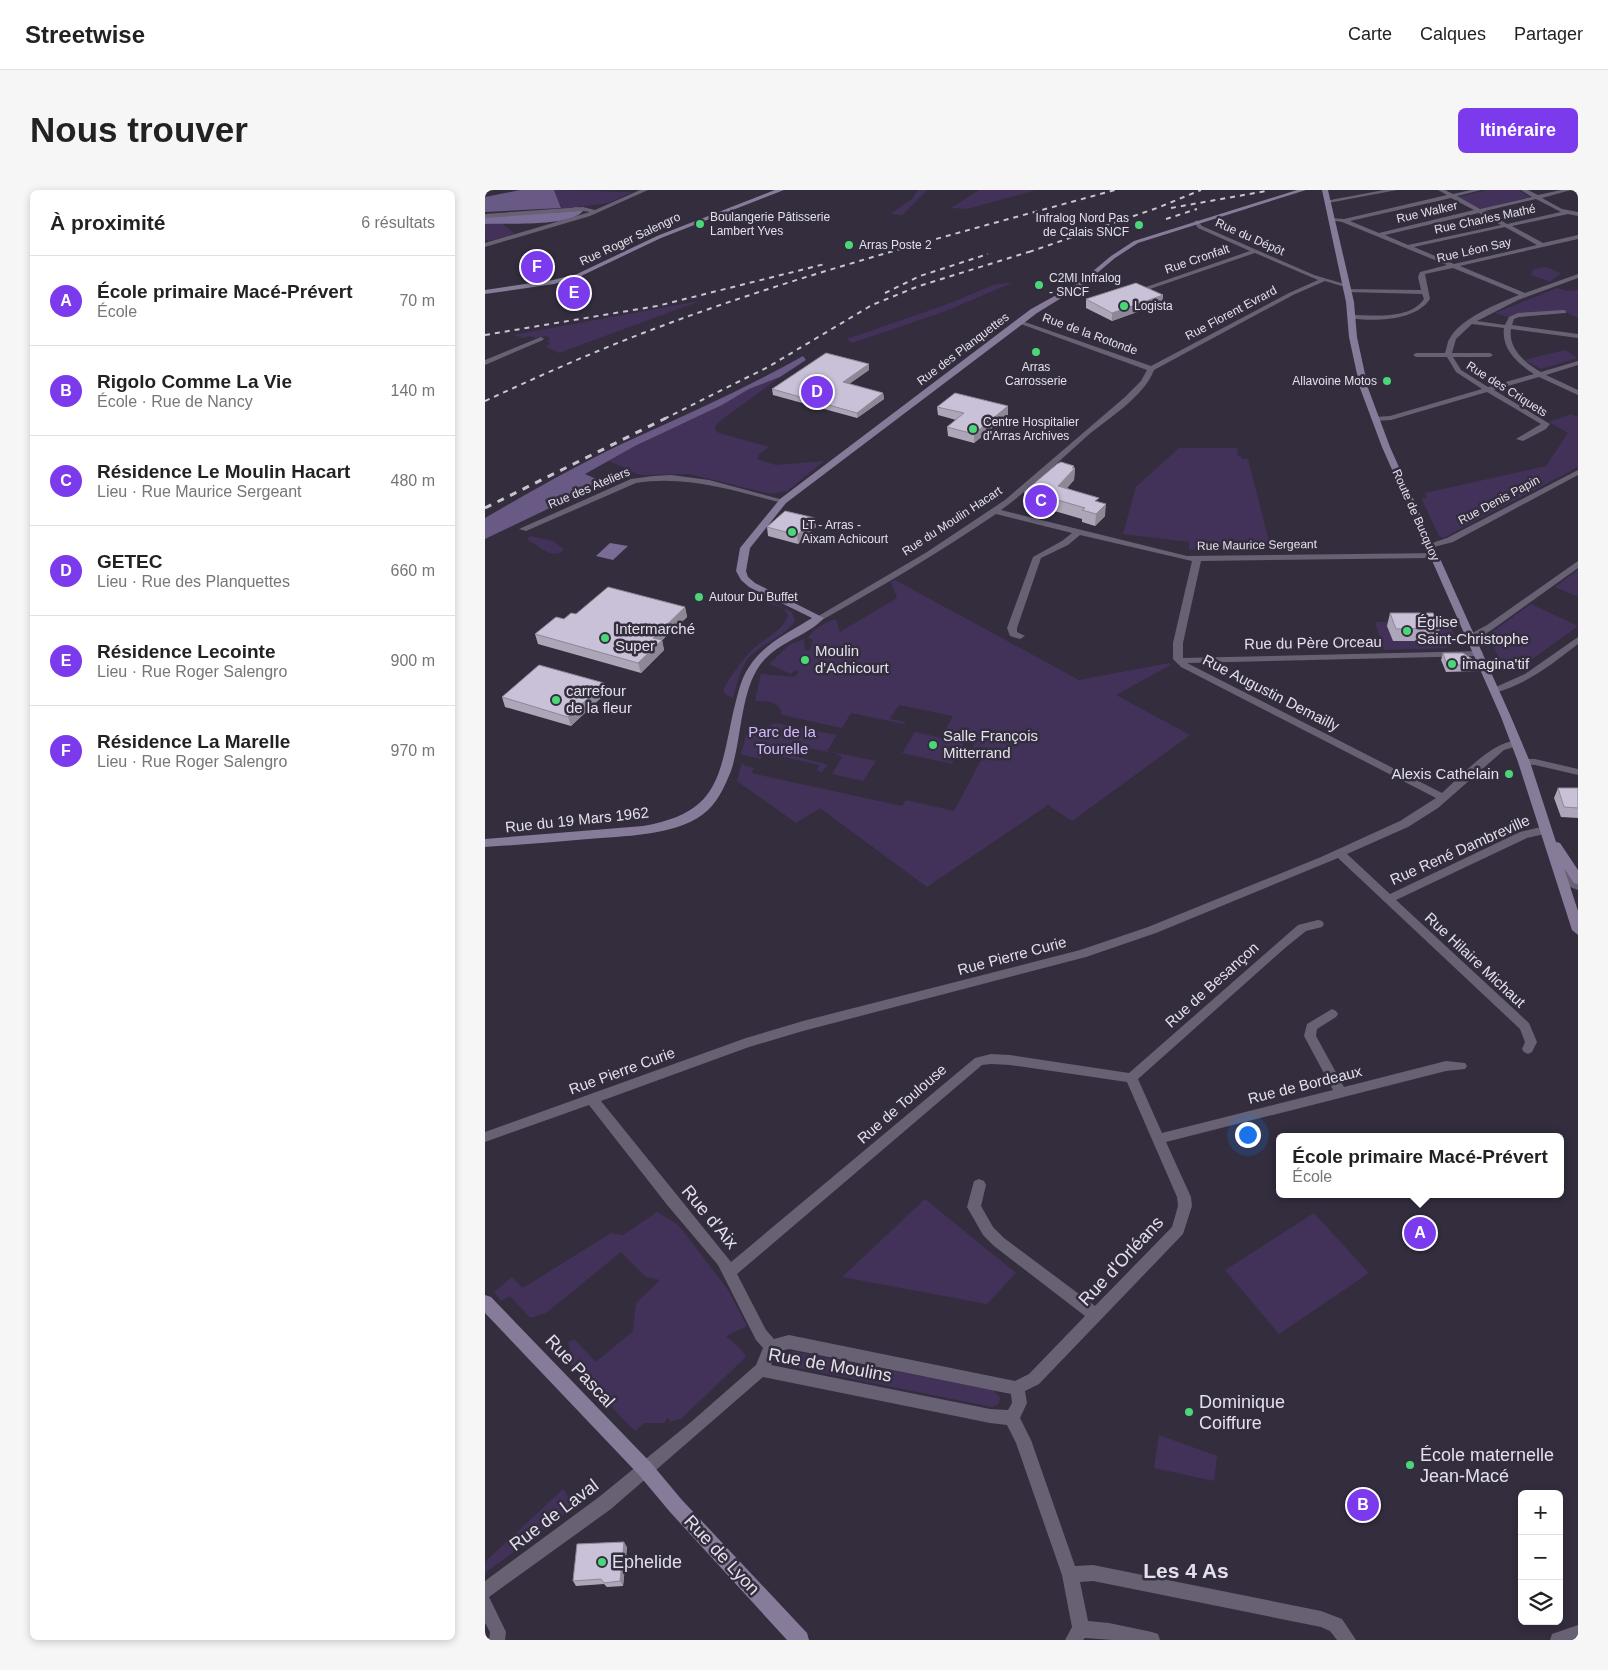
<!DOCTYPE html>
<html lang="fr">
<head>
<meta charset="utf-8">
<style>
	body { margin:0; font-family:Helvetica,sans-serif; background:#f6f6f6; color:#222 }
	.controls { position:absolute; right:15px; bottom:15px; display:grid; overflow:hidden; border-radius:8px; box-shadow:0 2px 8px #0003 }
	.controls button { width:45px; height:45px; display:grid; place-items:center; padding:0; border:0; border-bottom:1px solid #e0e0e0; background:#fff; color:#222; font:25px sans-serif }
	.you { position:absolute; left:762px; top:944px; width:18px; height:18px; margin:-12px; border:4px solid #fff; border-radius:50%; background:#1a73e8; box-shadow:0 0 0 8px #1a73e833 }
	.badge { display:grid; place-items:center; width:32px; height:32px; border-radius:50%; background:#7c3aed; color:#fff; font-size:16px; font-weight:700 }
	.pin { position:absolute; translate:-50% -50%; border:2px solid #fff; box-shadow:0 1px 5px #0006 }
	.popup { position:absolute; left:791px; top:943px; width:288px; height:65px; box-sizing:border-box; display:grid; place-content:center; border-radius:8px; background:#fff; filter:drop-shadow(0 1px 4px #0005); font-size:16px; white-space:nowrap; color:#767676 }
	.popup b { font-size:19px; color:#222 }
	.popup::after { content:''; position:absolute; left:50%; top:100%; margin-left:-10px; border:10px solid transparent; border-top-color:#fff }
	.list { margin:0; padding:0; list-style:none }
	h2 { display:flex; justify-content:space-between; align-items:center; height:65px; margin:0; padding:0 20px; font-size:21px }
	h2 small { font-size:16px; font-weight:400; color:#767676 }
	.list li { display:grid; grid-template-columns:32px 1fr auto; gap:15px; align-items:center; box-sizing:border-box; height:90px; padding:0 20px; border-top:1px solid #e0e0e0 }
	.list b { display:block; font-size:19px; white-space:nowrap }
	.list p { margin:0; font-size:16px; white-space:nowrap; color:#767676 }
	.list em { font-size:16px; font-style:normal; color:#767676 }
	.icon { flex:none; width:28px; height:28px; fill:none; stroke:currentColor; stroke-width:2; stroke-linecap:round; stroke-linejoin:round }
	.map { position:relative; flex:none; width:1093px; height:1450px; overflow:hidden; border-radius:8px }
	header { display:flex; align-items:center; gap:30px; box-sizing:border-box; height:70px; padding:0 25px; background:#fff; border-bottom:1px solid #e0e0e0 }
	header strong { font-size:24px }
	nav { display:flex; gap:28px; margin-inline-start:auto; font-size:18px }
	.intro { display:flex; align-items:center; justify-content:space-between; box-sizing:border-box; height:120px; padding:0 30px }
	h1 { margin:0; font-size:35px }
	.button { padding:12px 22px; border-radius:8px; background:#7c3aed; color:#fff; font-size:18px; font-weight:700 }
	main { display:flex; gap:30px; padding:0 30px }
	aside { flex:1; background:#fff; border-radius:8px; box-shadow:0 2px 8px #0003 }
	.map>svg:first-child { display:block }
</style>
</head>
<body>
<header>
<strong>Streetwise</strong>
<nav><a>Carte</a><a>Calques</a><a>Partager</a></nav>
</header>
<div class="intro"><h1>Nous trouver</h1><a class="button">Itinéraire</a></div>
<main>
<aside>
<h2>À proximité<small>6 résultats</small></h2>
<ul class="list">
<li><span class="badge">A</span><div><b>École primaire Macé-Prévert</b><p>École</p></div><em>70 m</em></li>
<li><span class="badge">B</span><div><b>Rigolo Comme La Vie</b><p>École · Rue de Nancy</p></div><em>140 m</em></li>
<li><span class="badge">C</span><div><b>Résidence Le Moulin Hacart</b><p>Lieu · Rue Maurice Sergeant</p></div><em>480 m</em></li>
<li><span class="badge">D</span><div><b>GETEC</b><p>Lieu · Rue des Planquettes</p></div><em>660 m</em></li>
<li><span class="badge">E</span><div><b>Résidence Lecointe</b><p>Lieu · Rue Roger Salengro</p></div><em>900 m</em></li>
<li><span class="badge">F</span><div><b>Résidence La Marelle</b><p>Lieu · Rue Roger Salengro</p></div><em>970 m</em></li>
</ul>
</aside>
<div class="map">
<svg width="1093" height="1450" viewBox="0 0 1093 1450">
	<rect width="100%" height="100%" fill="#332d3e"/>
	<!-- green -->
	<path fill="#42325a" d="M69,0L147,2L123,13L77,19Z
		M433,0H442L417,25L405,24L427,9Z
		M494,0H551L482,19L466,18Z
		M1002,0H1034L1045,7L995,19L973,7Z
		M86,20H95L92,24L85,28L13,30L30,44L4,51L0,49V28L79,25Z
		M1060,77L1076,83L1065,92L1046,85L1048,79Z
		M527,93L458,122L367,153L362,149L460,115L511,94Z
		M1072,98L1082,101L1093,100V128L1079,122L1040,124L1026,128L1010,123Z
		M215,111L74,163L60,156L66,154L62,151L65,149L62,146L51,148L45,146L38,148L28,145Z
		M1080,160L1093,168L1056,179L1039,170Z
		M295,187L239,228L231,235L230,240L234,243L284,257L274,264L272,269L291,275L339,271L302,301L286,304L204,284L155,285L124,271L150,256L237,215L264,199Z
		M1086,224L1093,227V277L958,348L954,346L936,308H942L940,303L1061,276L1083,243L1064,232Z
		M694,258H752L753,266H756L757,269H763L786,359L704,360V352L638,344L651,297Z
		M45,346L68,351L79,359C68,372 53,355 42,349Z
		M1093,380V407L1070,397Z
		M410,390L594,490L684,473L686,475L631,505L705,545L587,631L563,615L442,697L335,618L311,633L252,591L256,575L258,573L260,576L269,578L266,583L417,616L421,610L469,621L501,561L487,558L490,552L469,548L471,545L459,542L468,526L414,515L405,529L421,532L419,534L366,523L357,538L297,525C295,511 282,511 270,511L276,484L310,487L314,481L310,480L306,484L284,474L304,455L319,449L320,460H325L328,450L323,448C327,439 342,432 351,429L355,442L412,408L406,392Z
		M276,407L307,422L310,430C305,444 276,454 264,467C255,479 252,494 248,508L241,505L238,500C246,485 257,470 269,458C281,447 298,441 303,425L298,418L277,411Z
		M1046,414L1093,436L1034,479L1017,475L1003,445Z
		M963,431L972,452L961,458L899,460L890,432Z
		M290,533L352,545L342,561L391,571L378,591L347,584L357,567L350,563L312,556L306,565L343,575L336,583L332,580L335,575L280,563L275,569L256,564L263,539L279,538Z
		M430,542L479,553L467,574L417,563Z
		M440,1009L531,1083L502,1114L357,1087Z
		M172,1022L192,1034L202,1046L243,1100L262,1136L241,1146L257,1160L261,1167L196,1229L185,1232L184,1229L182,1228L180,1233H159L150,1241L82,1171L86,1164L83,1152L89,1149L111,1172L148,1141L151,1113L175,1090L161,1087L136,1062L61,1123L45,1128L25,1106L16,1111L9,1102L27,1087L38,1098L126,1043L138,1045Z
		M829,1023L884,1083L794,1144L740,1080Z
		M307,1161L508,1200L515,1207L514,1214L507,1217L303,1176L299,1166Z
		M674,1245L732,1266L729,1291L669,1278Z
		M78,1299L90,1316L0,1383V1372Z"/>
	<!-- forest -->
	<path fill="#695985" d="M35,0H69L76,18L0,22V7Z
		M318,166L321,170L295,187L264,199L237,215L150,256L100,284L125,295L71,315L0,349V328C50,299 101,270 154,246C210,221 265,196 318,166Z"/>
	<!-- water -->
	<path fill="#7b6b97" d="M125,353L143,356L128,370L111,366Z"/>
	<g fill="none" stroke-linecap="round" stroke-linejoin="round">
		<!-- river -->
		<path fill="#7b6b97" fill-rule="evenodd" d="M91,17L98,21C86,37 21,33 0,34V26L78,22Z"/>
		<!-- street -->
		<path fill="#686174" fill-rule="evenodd" d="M155,0H163L105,26L0,57V53L105,22L98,21L0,28V24L98,17L110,20Z
			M899,0H912L843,13L840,11Z
			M953,0H960L968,4L986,0H996L972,6L995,19L1047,7L1036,0H1043L1053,5L1076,0H1086L1057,8L1077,19L1093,22V26L1083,24L1027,36L1058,53L1093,45V49L975,76L1040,103L1093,84V88L1033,110L992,131L1020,135L1024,127L1033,123L1079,120L1081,121V123L1034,127L1029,129L1027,135L1093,144V148L1026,139C1023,159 1040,173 1056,182L1093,171V175L1061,185L1093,200V205L1054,187L1009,200L1065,234L1061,239L1038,251L1031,249L1056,234L1002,202L906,230L890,231L886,229L890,227L905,226L997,199L971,182L962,167H931L928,165L931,163H960C962,158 962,152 965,148C976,128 1014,113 1034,105L968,78L940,84L945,109C931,131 888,132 864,128V126L866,125C888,125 925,130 939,109L937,104L861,102L858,100L859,99L936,100L933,87L935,82L962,75L857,32L845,30V28L859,29L962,5ZM966,8L989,20L894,43L865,31ZM1051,9L1076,22L1022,34L1000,21ZM994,23L1016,35L923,55L900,45ZM1020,37L1052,55L969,74L929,57ZM987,134L1019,138C1016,159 1033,174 1049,184L1003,197L976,180L968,167H1005L1008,165L1005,163H967L971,149Z
			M712,30L717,36L829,85L863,95L860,97L840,91L808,105L669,180C659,207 622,229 601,247C573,272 546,298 516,320L702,366L952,363L953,365L949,368L716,371L698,453V468L996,461L998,463L993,466L702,473L957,603C974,588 1012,546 1036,551L1037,553L1036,555L1019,560L953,618L923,637L862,664L905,704L1035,642L1060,636L1064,637L1065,640L1064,643L1042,648L911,710L1044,833L1052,852L1047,862L1043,864L1039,862L1037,859L1040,852L1035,839L853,668L671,743L601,767L318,841L264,857L116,911L246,1072L490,868L506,864L525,865L644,883L813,735L833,730L837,731L839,734L837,737L821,741L800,758L653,889L677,943L848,900L819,846L822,834L847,819L851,821L853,824L851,827L832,839L831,846L859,897L961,871L980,873L982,876L980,879L961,881L681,952L706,1007L707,1016L698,1044L554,1194L540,1201L542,1213L535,1228L546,1250L590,1376L608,1375L836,1421L857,1429L871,1450H852L845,1441L836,1437L608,1391L595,1392L603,1431L624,1433L667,1442L673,1444L675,1450H627L600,1448L598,1450H580L587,1437L577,1385L531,1253L522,1235L505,1233L278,1187L126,1319L4,1407L21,1442L20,1450H4L5,1442L0,1433V1391L114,1307L206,1232L271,1175L278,1158L271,1150L233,1075L183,1016L104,915L0,952V942L261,848L318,831L595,760L663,737L836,667L915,631L951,608L696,477L688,469V453L707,371L595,345L583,355L556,368L532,438V442L540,446L535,449L525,446L522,438L548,367L577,351L587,343L511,324C455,362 396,397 337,430H331L330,428L442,362L520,310L640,207L656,191L662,180L533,133V131H537L666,176L804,103L833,90L770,63L662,100H658V98L765,61L713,38L709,32ZM506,874L525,875L642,892L692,1007L693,1016L687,1037L610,1116L519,1048L508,1037L496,1016L501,995L499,991L494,989L489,991L482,1017L498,1045L509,1056L600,1126L544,1184L530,1191L304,1145L289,1149L281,1140L252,1084L497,875ZM304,1159L526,1204L527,1213L523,1220L505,1219L286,1175L291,1162Z
			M56,147L59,149L58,150L0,175V170Z
			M1093,280V285L968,352L945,358L941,355L962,348Z
			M186,285L224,290L302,311L298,313C249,301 202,285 151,293L41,341L34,339L146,289L168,286Z
			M1093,371V378L1008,439L994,448L985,450L980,447L1002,435Z
			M1093,447V454C1066,475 1042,494 1009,503L1004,500L1040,484Z
			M1039,569H1050L1093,579V585L1050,575L1035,574L1034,572L1035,570Z
			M1075,674L1079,675L1088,689L1093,692V700L1080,695L1070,678Z
			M1093,1435V1450H1065L1067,1444Z"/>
		<!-- secondary -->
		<path fill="#867c9a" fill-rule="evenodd" d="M290,0H299L176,48L96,86L69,94L0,104V100L68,90L92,84L172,46Z
			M812,0H821L653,53L630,68L599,94L552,123L301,313L265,358L261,381L263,387L270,393L339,428C323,446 292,452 275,475C255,503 257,549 246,581C239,598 232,614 217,625C188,646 137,646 103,649C68,652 34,655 0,657V649L158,636C233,623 234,589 248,523C252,508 255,490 264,477C278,454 305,442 327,428L264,397L256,390L251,381L255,358L295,309L546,119L595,92L626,66L649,51Z
			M837,0H843L869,112L872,147L883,198L905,257L1026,527L1045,572L1071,652L1075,653L1093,680V694L1089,693L1079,678L1093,721V745L1087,740L1033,572L1016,527L897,257L875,198L864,147L861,112Z
			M0,1105L6,1107L166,1273L197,1310L322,1443L324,1450H302L185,1322L154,1285L0,1123Z"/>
		<!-- rail-far1 -->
		<path stroke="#c8c5d1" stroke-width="2" stroke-dasharray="5 5" stroke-linecap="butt" d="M686,18L781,1
			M681,29L712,19
			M544,62L672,18L716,0
			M400,103L435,86L503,64
			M0,145L172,116L340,74
			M0,211C50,188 101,165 153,145C308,85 470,44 630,0
			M179,229L283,177L387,115L434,96L550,60"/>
		<!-- rail -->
		<path stroke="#c8c5d1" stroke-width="3" stroke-dasharray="7 7" stroke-linecap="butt" d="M0,318L181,228"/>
	</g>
	<!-- wall -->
	<path fill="#ada6b9" d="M678,105L677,113L627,131L601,118V109Z
		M384,180L364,194L398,203L399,209L372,228L288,205L287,199Z
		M452,217L523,225L489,253L463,246L462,237L471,230L453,225Z
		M589,278H590L589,290L582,298L614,312L620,326L610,336L597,332V329L566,320L563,323L539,317V302Z
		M282,337H331L313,354L283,346Z
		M200,417L202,427L177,450L179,460L156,483L53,454L50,444L79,429L91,424Z
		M905,423L955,438L951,451H908L902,436Z
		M958,463L996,475L994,481L961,482L956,470Z
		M121,503L86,536L20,517L17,507Z
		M1073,598H1093V628L1076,627L1069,608Z
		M142,1357L138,1396L122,1397L119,1394L91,1396L88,1391Z"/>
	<!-- shaded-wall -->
	<path fill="#8d8796" d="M678,105L677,113L627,131V123Z
		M384,174V180L358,198V192Z
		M398,203L399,209L372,228V223Z
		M523,216V225L489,253V244Z
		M589,276V279L590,278L589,290L573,308V296Z
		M566,308V320L563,323V311Z
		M621,314L620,326L610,336L611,324Z
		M330,328L331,337L313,354L312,345Z
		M200,417L202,427L170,457L168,448Z
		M177,450L179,460L156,483L153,473Z
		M119,493L121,503L86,536L83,527Z
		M139,1352L142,1357L138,1396L135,1391Z"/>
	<!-- building -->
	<path fill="#c9c1d7" stroke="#8d8796" d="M651,93L678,105L627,123L601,109Z
		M341,163L384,174L358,192L398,203L372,223L287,199Z
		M470,203L523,216L489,244L462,237L479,223L452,217Z
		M576,272L589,276L587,278H590L573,296L614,308L610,311L621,314L611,324L597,320L600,318L566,308L563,311L539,304L541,303L539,302L572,274Z
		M300,321L330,328L312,345L282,337Z
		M123,397L200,417L168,448L177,450L153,473L50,444L71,427L79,429L86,423L91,424Z
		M905,423H948L955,438L911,439Z
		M958,463H978L996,475H962Z
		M54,475L119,493L83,527L17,507Z
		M1073,598H1093V618L1079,617Z
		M139,1352L135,1391L119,1393L116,1389L88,1391L92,1354Z"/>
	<!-- markers -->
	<g fill="#49d778" stroke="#332d3e" stroke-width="2">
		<circle cx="215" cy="34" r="5"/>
		<circle cx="654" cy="35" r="5"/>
		<circle cx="364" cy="55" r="5"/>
		<circle cx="554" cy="95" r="5"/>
		<circle cx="639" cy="116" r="5"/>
		<circle cx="551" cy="162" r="5"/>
		<circle cx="902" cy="191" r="5"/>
		<circle cx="488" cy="239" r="5"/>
		<circle cx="307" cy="342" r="5"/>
		<circle cx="214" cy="407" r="5"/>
		<circle cx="922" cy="441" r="5"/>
		<circle cx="120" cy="448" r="5"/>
		<circle cx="320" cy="470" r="5"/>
		<circle cx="967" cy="474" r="5"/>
		<circle cx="71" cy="510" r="5"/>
		<circle cx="448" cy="555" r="5"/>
		<circle cx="1024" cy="584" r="5"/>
		<circle cx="704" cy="1222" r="5"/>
		<circle cx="925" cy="1275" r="5"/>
		<circle cx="117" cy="1372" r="5"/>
	</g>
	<g text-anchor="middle" stroke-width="5" stroke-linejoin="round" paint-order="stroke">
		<!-- far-street labels -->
		<g font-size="12" fill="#e3e0eb" stroke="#332d3e">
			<text transform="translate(942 22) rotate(-13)" y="4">Rue Walker</text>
			<text transform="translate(1000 29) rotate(-12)" y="4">Rue Charles Mathé</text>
			<text transform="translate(765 47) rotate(24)" y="4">Rue du Dépôt</text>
			<text transform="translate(145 49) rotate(-25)" y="4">Rue Roger Salengro</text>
			<text transform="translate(989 60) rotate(-13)" y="4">Rue Léon Say</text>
			<text transform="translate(712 69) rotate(-19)" y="4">Rue Cronfalt</text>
			<text transform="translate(746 123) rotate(-28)" y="4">Rue Florent Evrard</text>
			<text transform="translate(605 144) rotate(20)" y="4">Rue de la Rotonde</text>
			<text transform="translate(478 159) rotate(-37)" y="4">Rue des Planquettes</text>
			<text transform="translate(1022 199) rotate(32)" y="4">Rue des Criquets</text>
			<text transform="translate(104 298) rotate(-23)" y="4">Rue des Ateliers</text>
			<text transform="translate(1014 310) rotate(-28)" y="4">Rue Denis Papin</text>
			<text transform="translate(931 325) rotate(66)" y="4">Route de Bucquoy</text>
			<text transform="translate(467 331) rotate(-33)" y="4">Rue du Moulin Hacart</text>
			<text transform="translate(772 355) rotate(-1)" y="4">Rue Maurice Sergeant</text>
		</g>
		<!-- far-poi labels -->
		<g font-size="12" fill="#e3e0eb" stroke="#332d3e" text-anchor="start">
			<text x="225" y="31">Boulangerie Pâtisserie<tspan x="225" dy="14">Lambert Yves</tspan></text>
			<text x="644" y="32" text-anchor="end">Infralog Nord Pas<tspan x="644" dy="14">de Calais SNCF</tspan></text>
			<text x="374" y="59">Arras Poste 2</text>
			<text x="564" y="92">C2MI Infralog<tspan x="564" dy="14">- SNCF</tspan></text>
			<text x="649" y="120">Logista</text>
			<text x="551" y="181" text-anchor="middle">Arras<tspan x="551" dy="14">Carrosserie</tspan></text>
			<text x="892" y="195" text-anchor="end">Allavoine Motos</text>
			<text x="498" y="236">Centre Hospitalier<tspan x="498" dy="14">d'Arras Archives</tspan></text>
			<text x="317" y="339">LT - Arras -<tspan x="317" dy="14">Aixam Achicourt</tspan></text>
			<text x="224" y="411">Autour Du Buffet</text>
		</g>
		<!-- poi labels -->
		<g font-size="15" fill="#e3e0eb" stroke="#332d3e" text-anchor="start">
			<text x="932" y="437">Église<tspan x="932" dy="17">Saint-Christophe</tspan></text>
			<text x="130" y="444">Intermarché<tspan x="130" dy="17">Super</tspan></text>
			<text x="330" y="466">Moulin<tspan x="330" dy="17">d'Achicourt</tspan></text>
			<text x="977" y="479">imagina'tif</text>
			<text x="81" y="506">carrefour<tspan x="81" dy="17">de la fleur</tspan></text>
			<text x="458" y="551">Salle François<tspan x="458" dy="17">Mitterrand</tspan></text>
			<text x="1014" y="589" text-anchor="end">Alexis Cathelain</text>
		</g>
		<!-- street labels -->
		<g font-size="15" fill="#e3e0eb" stroke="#332d3e">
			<text transform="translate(828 453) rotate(-1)" y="5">Rue du Père Orceau</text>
			<text transform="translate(786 503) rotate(27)" y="5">Rue Augustin Demailly</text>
			<text transform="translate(92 630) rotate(-6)" y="5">Rue du 19 Mars 1962</text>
			<text transform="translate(975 660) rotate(-24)" y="5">Rue René Dambreville</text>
			<text transform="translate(527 766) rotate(-15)" y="5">Rue Pierre Curie</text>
			<text transform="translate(990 770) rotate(43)" y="5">Rue Hilaire Michaut</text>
			<text transform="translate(727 795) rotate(-42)" y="5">Rue de Besançon</text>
			<text transform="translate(137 881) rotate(-20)" y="5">Rue Pierre Curie</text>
			<text transform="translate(820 895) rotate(-14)" y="5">Rue de Bordeaux</text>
			<text transform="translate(417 914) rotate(-41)" y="5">Rue de Toulouse</text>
		</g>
		<!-- park labels -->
		<g font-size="15" fill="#d2b9ff" stroke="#332d3e">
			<text x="297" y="547">Parc de la<tspan x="297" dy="17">Tourelle</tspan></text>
		</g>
		<!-- near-street labels -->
		<g font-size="18" fill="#e3e0eb" stroke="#332d3e">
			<text transform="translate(225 1027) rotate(50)" y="6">Rue d'Aix</text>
			<text transform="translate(636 1071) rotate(-47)" y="6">Rue d'Orléans</text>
			<text transform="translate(345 1175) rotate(10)" y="6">Rue de Moulins</text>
			<text transform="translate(95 1181) rotate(47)" y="6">Rue Pascal</text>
			<text transform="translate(69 1325) rotate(-37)" y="6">Rue de Laval</text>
			<text transform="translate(237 1365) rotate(47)" y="6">Rue de Lyon</text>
		</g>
		<!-- near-poi labels -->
		<g font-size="18" fill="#e3e0eb" stroke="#332d3e" text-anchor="start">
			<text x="714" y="1218">Dominique<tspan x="714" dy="21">Coiffure</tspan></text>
			<text x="935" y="1271">École maternelle<tspan x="935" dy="21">Jean-Macé</tspan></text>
			<text x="127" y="1378">Ephelide</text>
		</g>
		<!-- near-quarter labels -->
		<g font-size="21" font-weight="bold" fill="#e3e0eb" stroke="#332d3e">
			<text x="701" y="1388">Les 4 As</text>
		</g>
	</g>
</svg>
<div class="controls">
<button>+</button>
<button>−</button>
<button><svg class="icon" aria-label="layers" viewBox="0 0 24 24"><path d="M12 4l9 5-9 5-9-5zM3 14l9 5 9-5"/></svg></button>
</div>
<div class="you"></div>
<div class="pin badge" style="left:935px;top:1043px">A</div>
<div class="popup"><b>École primaire Macé-Prévert</b>École</div>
<div class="pin badge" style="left:878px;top:1315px">B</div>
<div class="pin badge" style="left:556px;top:311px">C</div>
<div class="pin badge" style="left:332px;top:202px">D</div>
<div class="pin badge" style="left:89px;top:103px">E</div>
<div class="pin badge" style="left:52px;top:77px">F</div>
</div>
</main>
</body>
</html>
